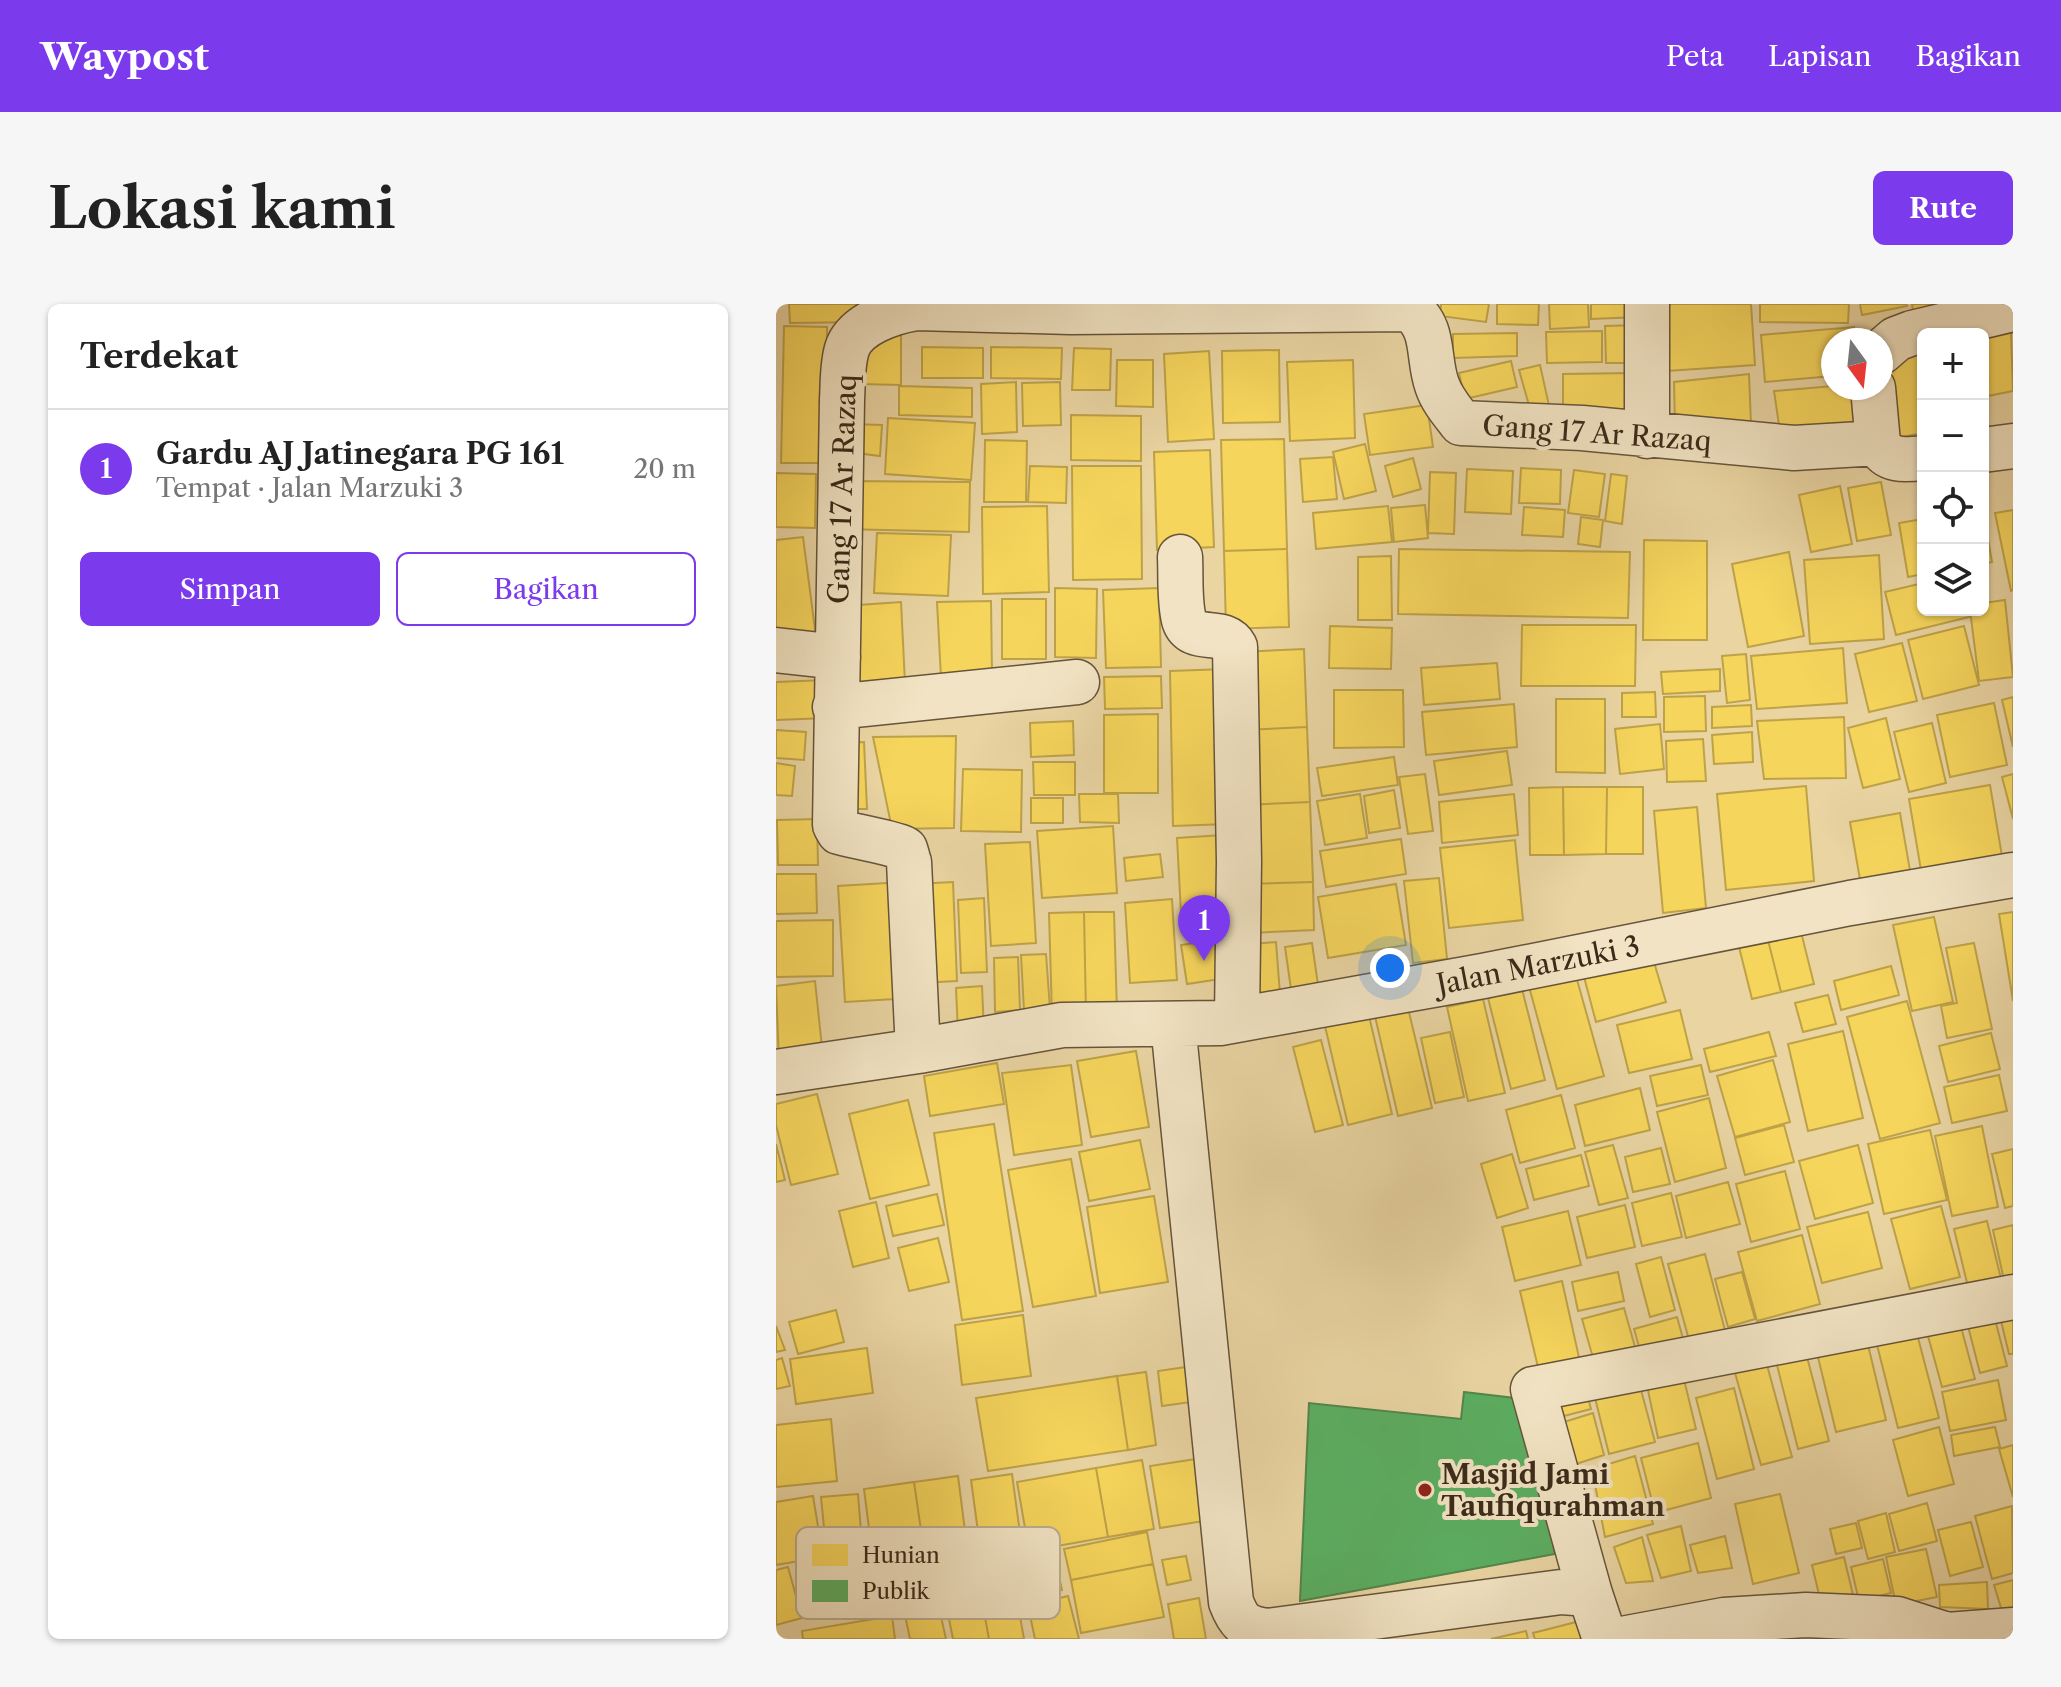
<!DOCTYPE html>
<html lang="id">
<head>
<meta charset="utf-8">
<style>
	body { margin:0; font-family:"Libre Caslon Text",serif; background:#f6f6f6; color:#222 }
	.controls { position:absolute; right:24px; top:24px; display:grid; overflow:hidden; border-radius:12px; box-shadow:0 2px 6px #0004 }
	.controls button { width:72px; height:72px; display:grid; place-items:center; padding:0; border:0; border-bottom:2px solid #e0e0e0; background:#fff; color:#222; font:40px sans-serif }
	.compass { position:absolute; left:1045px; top:24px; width:72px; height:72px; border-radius:50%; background:#fff; box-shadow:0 2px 6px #0004; rotate:165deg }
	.you { position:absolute; left:614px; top:664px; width:28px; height:28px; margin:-20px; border:6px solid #fff; border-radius:50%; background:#1a73e8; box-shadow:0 0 0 12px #1a73e833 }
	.badge { display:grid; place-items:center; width:52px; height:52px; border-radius:50%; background:#7c3aed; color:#fff; font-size:26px; font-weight:700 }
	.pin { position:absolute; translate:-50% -66px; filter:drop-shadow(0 2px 4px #0008) }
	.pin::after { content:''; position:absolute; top:42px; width:28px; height:24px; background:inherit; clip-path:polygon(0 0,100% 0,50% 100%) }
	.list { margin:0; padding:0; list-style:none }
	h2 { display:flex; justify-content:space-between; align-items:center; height:104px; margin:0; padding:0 32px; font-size:34px }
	h2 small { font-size:26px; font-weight:400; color:#767676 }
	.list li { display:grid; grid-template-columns:52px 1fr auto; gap:24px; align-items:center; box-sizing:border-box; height:120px; padding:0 32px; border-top:2px solid #e0e0e0 }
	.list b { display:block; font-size:30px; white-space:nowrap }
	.list p { margin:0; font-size:26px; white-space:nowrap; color:#767676 }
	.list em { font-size:26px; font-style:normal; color:#767676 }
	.actions { display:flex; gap:16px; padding:24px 32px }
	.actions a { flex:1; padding:18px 0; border:2px solid #7c3aed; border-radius:12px; text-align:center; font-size:28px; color:#7c3aed }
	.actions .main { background:#7c3aed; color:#fff }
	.icon { flex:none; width:44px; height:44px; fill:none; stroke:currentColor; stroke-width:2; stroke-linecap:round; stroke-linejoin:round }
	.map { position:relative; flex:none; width:1237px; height:1335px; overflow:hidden; border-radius:12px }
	header { display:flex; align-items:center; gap:48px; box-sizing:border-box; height:112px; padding:0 40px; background:#7c3aed; color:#fff }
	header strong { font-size:38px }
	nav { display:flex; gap:44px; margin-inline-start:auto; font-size:28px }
	.intro { display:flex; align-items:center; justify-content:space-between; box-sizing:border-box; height:192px; padding:0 48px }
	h1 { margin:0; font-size:56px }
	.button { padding:20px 36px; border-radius:12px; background:#7c3aed; color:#fff; font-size:28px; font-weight:700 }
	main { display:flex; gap:48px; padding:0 48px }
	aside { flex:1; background:#fff; border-radius:12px; box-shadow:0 2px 6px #0004 }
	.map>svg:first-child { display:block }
</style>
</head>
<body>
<header>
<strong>Waypost</strong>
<nav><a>Peta</a><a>Lapisan</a><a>Bagikan</a></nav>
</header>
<div class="intro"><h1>Lokasi kami</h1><a class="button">Rute</a></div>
<main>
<aside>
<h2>Terdekat<small></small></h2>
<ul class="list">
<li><span class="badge">1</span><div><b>Gardu AJ Jatinegara PG 161</b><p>Tempat · Jalan Marzuki 3</p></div><em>20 m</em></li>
</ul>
<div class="actions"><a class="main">Simpan</a><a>Bagikan</a></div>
</aside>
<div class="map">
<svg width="1237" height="1335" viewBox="0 0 1237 1335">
	<rect width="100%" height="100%" fill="#e9d4a2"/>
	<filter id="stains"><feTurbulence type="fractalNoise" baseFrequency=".0025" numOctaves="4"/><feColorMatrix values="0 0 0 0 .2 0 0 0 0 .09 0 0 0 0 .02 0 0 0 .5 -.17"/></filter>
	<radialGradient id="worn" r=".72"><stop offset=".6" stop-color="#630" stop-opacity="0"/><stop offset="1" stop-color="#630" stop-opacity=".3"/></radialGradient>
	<!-- homes -->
	<path fill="#f6d55c" stroke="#bea248" stroke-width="2" d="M13,0H89V18L14,19Z
		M665,0H713L710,18L664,12Z
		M721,0H763L762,21L721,20Z
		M773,0H812L813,23L774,25Z
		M815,0H863L864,13L815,15Z
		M888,0H975L979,61L891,67Z
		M984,0H1073L1072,19L984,18Z
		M1084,0H1130L1131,2L1086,11Z
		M1136,0H1175L1137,8Z
		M864,21L865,59H830L829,22Z
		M8,22L51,23L50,159H5Z
		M1078,23L1079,36H1057V72L989,78L985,31Z
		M826,27V58L771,59L770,28Z
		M1235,28L1237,87L1207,93V32Z
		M125,29V81L82,80L89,31Z
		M741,29V52L677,54V30Z
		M146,43L207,44V74H146Z
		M215,43L286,44L285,75L215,74Z
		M298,44L335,45L334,86H296Z
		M503,46L504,118L447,119L446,47Z
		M433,47L438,135L392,138L388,50Z
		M1147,49V129L1115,135L1108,55Z
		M341,56H377V103L340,102Z
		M577,56L579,134L514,137L511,58Z
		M735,57L741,83L689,95L683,69Z
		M764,61L774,106L756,112L743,66Z
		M857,69V115L787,116V70Z
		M973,70L975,120L899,123L898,78Z
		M240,78L241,128L206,130L205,80Z
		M284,78L285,121L247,122L246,79Z
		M123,82L196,84V113L123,111Z
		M1057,82V84H1080L1084,128L1005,135L998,87Z
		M651,101L657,143L594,151L588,110Z
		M295,111L365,112V157L295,156Z
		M112,114L199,119L195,176L109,170Z
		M73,120L106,121L104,152L73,148Z
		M508,135L511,245L448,247L445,136Z
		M209,136L251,137L250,198H208Z
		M589,140L600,187L568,195L557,148Z
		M434,146L438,243L381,246L378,148Z
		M557,153L561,195L527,198L524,155Z
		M637,154L645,185L617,193L609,162Z
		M254,162L291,163L290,199L252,198Z
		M296,162H365L366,275L297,276Z
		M745,164L785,166L784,200L743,199Z
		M691,165L737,167L735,210L689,208Z
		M798,166L829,170L823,213L792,209Z
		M654,168L680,169L678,230L652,229Z
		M0,169L40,170L39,224L0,223Z
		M835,170L851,172L846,220L829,217Z
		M69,177L194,178L193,228L66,225Z
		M1105,178L1115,231L1081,237L1072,184Z
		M1064,182L1076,240L1035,248L1023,191Z
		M649,201L652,234L618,238L615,204Z
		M271,202L273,288L207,290L206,203Z
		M612,202L616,238L540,245L537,209Z
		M748,203L789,206L787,233L746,231Z
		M1207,206L1216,258L1207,260Z
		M1237,206V286L1235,287L1219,209Z
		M805,213L827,216L824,243L802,240Z
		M1147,215V270L1132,273L1123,219Z
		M101,229L175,231L172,292L98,289Z
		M27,233L41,341L0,339V236Z
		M868,236L931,237V336H867Z
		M511,245L513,323L450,325L448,247Z
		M623,245L854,248L852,314L622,310Z
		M1013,248L1028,332L972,343L956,260Z
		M1103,251L1108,335L1034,340L1028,256Z
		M615,252L616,316H582V253Z
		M1147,279V306H1192L1193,313L1120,331L1109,288Z
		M279,284L321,285L320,354L279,353Z
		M383,284L385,363L330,364L327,286Z
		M226,295H270V355H226Z
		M1229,296L1237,373L1203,377L1194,306H1207V299Z
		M215,297L216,370L165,374L161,298Z
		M125,298L129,379L73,385L68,302Z
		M746,321H860L859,382H745Z
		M554,322L616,324L615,365L553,364Z
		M1188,322L1203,381L1147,395L1132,336Z
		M1126,339L1141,397L1093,408L1079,350Z
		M1067,344L1071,399L981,405L975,352Z
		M528,345L531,423L467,426L464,348Z
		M970,350L974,396L951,399L946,352Z
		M721,359L724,395L648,401L645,364Z
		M450,365L452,520L397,522L394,367Z
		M944,365V387L887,390L885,368Z
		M385,372L386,404L329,405L328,373Z
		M49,376L50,414L0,416V378Z
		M558,386H627L628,443L558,444Z
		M879,388L880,413H846V389Z
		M929,392L930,427L888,428V393Z
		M1237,393V443L1226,396Z
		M780,395H829V469L780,468Z
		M1218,399L1231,461L1174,473L1161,411Z
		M738,400L741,443L650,451L646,408Z
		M975,401L976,422L936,424V403Z
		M382,410V489H328V411Z
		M1068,413L1070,474L988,475L981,417Z
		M1110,414L1124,475L1087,484L1072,424Z
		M297,417L298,451L255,453L254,419Z
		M1156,419L1170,479L1133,488L1118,428Z
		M884,420L888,465L844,470L839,425Z
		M531,423L534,498L469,501L467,426Z
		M0,426L30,428L28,456L0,454Z
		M976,428L977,458L938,460L936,431Z
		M180,432L178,524L116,525L97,433Z
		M927,435L930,477L891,478L890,437Z
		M88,438L91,505H65L66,439Z
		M731,447L736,481L663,491L658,457Z
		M618,453L622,481L546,492L541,464Z
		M257,458H299V491H258Z
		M0,459L19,462L16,492L0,491Z
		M187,465L246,466L245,528L185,527Z
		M649,470L657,527L632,530L623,473Z
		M1237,470V515L1226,473Z
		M1214,481L1228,564L1147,578L1133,495Z
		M1030,482L1038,577L950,586L941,490Z
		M787,483L788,551H754L753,484Z
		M787,483H831L830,550L788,551Z
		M831,483H867V550H830Z
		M618,486L624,524L593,529L588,492Z
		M303,490H342L343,519L304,518Z
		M584,490L591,534L549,541L541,497Z
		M738,490L742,531L666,539L663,498Z
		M255,494H287V519H255Z
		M534,498L537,578L472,580L469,501Z
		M921,503L930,604L887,609L878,507Z
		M1124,509L1136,578L1086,587L1074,518Z
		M41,515L42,561H2L1,516Z
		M337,522L341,589L266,594L261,527Z
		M447,531L449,607L405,609L401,534Z
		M625,535L630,570L550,583L544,547Z
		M739,536L747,616L673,624L664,544Z
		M254,538L260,639L215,642L209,540Z
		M384,550L387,573L350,577L348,554Z
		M0,570H40L41,609L0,610Z
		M663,574L671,655L637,659L628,577Z
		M128,578L136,694L69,698L62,582Z
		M177,578L181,677L144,679L139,580Z
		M537,578L538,626L474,629L472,580Z
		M620,580L630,641L552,654L542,593Z
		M208,594L211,668L185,669L182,596Z
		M396,595L401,676L354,679L349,599Z
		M308,608H338L341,708L310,710Z
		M308,608L310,710L276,711L273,609Z
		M1237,608V697L1223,610Z
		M1158,613L1177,698L1136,707L1117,621Z
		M57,616V672L0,673V617Z
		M1025,628L1038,680L1005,688L992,636Z
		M445,635L451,674L411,680L405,641Z
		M992,636L1005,688L976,695L963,643Z
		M500,638L504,690L470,692L466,641Z
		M536,639L543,688L516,692L509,643Z
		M1198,639L1216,725L1171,734L1165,702L1181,699L1170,644Z
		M270,650L274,705L248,707L245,651Z
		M242,653L244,706L219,708L218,654Z
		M877,655L890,698L820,718L808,673Z
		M1115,662L1123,691L1065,706L1058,677Z
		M798,665L828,772L781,785L752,679Z
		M39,677L47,753L3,758L0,682Z
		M206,682L208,727L182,729L180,684Z
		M746,685L769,776L735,785L712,694Z
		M1052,691L1060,720L1027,728L1019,699Z
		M707,695L729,789L692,797L671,703Z
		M1131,697L1164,819L1104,835L1071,713Z
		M631,700L656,804L622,812L598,708Z
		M904,706L916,755L853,769L841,721Z
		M593,712L616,810L572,821L549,722Z
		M1067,727L1087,814L1032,827L1012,740Z
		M674,728L688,793L659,799L645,734Z
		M993,728L1000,752L934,768L928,745Z
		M1215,729L1224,765L1172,778L1163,742Z
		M545,736L567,821L539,828L517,743Z
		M360,747L373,823L315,833L301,757Z
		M997,756L1014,818L959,833L941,772Z
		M221,759L228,800L154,812L148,772Z
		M295,761L306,841L238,851L226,769Z
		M925,761L932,791L881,802L874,772Z
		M1223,771L1231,807L1176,819L1168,783Z
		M864,784L874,826L809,842L799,801Z
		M41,790L62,870L15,881L0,821V800Z
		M785,791L799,844L744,859L730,806Z
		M933,794L950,864L899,878L881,808Z
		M132,796L153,881L94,895L73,810Z
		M218,820L247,1007L186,1016L158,829Z
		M1008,821L1018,858L969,871L959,834Z
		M1206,822L1222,903L1176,912L1159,832Z
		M1154,826L1171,896L1108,910L1092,840Z
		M364,836L374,885L313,897L303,848Z
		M0,840L9,876L0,878Z
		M837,841L852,894L823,901L809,848Z
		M1082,841L1097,899L1039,915L1023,857Z
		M885,844L894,880L857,888L849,853Z
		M1237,845V902L1229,904L1216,850Z
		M736,850L752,904L721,914L705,860Z
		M805,851L813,882L758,896L750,865Z
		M295,855L320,992L257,1003L232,866Z
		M1009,867L1024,925L975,938L960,880Z
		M952,878L964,920L910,934L900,892Z
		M895,889L906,933L866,942L856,899Z
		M161,890L168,921L117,932L110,902Z
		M378,892L392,978L324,989L311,903Z
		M100,898L113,954L77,963L63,907Z
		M849,901L859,943L811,954L801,913Z
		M1165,902L1184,973L1134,985L1115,915Z
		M792,907L805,961L739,977L726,923Z
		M1092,908L1106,964L1046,979L1031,923Z
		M1211,917L1226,979L1193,987L1178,925Z
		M1237,921V989L1231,990L1217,926Z
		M1026,931L1044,1000L981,1017L962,948Z
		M162,934L173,978L133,987L122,944Z
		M929,950L951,1034L915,1043L892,960Z
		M885,953L899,1006L874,1013L860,960Z
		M842,968L848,997L802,1007L796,978Z
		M966,968L979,1015L952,1023L939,975Z
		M786,977L806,1067L765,1076L744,987Z
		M848,1004L863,1057L821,1068L806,1015Z
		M60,1006L68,1038L22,1050L13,1018Z
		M247,1011L255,1072L186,1081L179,1021Z
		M901,1013L910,1045L867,1057L858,1025Z
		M1219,1015L1231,1062L1204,1069L1192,1022Z
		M1237,1015V1050H1233L1225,1017Z
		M0,1022L9,1046L0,1048Z
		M1185,1023L1199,1075L1166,1083L1152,1032Z
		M1140,1026L1163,1114L1122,1124L1100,1037Z
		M1092,1041L1110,1116L1060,1128L1042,1053Z
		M91,1044L97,1089L20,1100L14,1055Z
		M1030,1049L1053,1137L1022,1145L1000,1057Z
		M6,1054L14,1082L0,1085V1056Z
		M991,1061L1016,1153L985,1161L959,1069Z
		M410,1063L415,1098L386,1102L382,1067Z
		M905,1063L920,1125L882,1134L869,1072Z
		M370,1068L380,1141L352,1146L341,1072Z
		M861,1071L879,1138L833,1150L816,1082Z
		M341,1072L352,1146L212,1167L200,1094Z
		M1222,1076L1230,1116L1174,1127L1166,1088Z
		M809,1082L815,1105L788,1112L781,1090Z
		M958,1084L978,1165L941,1175L920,1094Z
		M817,1109L828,1151L800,1160L785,1119Z
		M55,1115L61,1177L0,1183V1121Z
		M1163,1123L1178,1180L1132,1192L1117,1136Z
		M1219,1123L1224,1143L1178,1152L1175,1131Z
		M922,1139L935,1194L879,1209L865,1154Z
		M1237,1141V1193L1223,1145Z
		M859,1152L877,1220L829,1233L816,1165Z
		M420,1155L428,1217L384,1224L374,1162Z
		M366,1156L378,1225L332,1233L320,1164Z
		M320,1164L332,1233L253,1247L241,1178Z
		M236,1170L246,1244L205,1250L195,1176Z
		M182,1172L190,1235L147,1240L138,1178Z
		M138,1178L147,1240L96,1248L88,1185Z
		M82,1190L87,1252L51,1254L45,1193Z
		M1004,1190L1023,1269L977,1280L959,1200Z
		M37,1192L47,1253L0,1261V1198Z
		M1151,1199L1161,1237L1123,1247L1113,1210Z
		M1236,1202L1237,1269L1216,1275L1199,1212Z
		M1110,1209L1119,1248L1092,1255L1082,1217Z
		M1195,1218L1207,1263L1174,1272L1162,1226Z
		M1080,1219L1086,1244L1060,1250L1054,1225Z
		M905,1222L915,1267L885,1274L871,1231Z
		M371,1228L377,1260L295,1276L288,1245Z
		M949,1232L956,1264L922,1269L914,1241Z
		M866,1233L877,1277L850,1279L838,1243Z
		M1150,1245L1161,1293L1120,1301L1110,1253Z
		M278,1250L286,1286L261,1293L252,1255Z
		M410,1252L415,1276L391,1281L386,1256Z
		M1068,1253L1078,1295L1046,1303L1036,1261Z
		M1107,1255L1115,1289L1083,1297L1075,1263Z
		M377,1260L388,1313L305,1329L295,1276Z
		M12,1263L26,1314L0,1321V1266Z
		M1237,1276V1316L1229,1317L1218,1281Z
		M1211,1278L1212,1305L1164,1303L1163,1281Z
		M292,1292L303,1335H259L252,1302Z
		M423,1294L430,1335H398L392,1300Z
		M162,1299L170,1335H134L128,1307Z
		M242,1301L248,1335H213L208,1308Z
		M208,1308L213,1335H177L173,1315Z
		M116,1312L119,1335H27L26,1327Z
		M812,1315L817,1335H759L757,1329Z
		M750,1327L752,1335H715Z"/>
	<!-- public -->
	<path fill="#5aae61" stroke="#51864b" stroke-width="2" d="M688,1088L747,1095L744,1123H757L779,1250L524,1297L533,1099L685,1115Z"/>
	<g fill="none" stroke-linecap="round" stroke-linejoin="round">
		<!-- street casing -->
		<g stroke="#66543b" stroke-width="47">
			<path id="street" d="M871,0V132
				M1105,48L1120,35L1136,29L1237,5
				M1102,139C1111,158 1128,156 1147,154
				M1207,146L1237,142
				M404,253C405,272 403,297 408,316C416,341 448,322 459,343L463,557L461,715
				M0,346L62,353
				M59,403L301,378
				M397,720L455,1298C463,1319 469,1324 492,1327L785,1288L814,1290
				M142,747L133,558C132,556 130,547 129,545C126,541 73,531 63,528L59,521L66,96C67,80 66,61 71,45C79,20 116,8 140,4L295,8L634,5C660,25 651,53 661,81C666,96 676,107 685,119L806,124L1018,144L1102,139L1097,84
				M0,768L142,747L286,721L444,719L707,672L1074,599L1237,571
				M829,1335L814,1290L757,1085L1237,993
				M846,1335L948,1316L1030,1311L1121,1315L1171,1331L1237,1326"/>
		</g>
		<!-- street -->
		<use href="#street" stroke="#f1e3c3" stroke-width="44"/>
	</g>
	<!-- markers -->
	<circle fill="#8f2418" stroke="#f1e3c3" stroke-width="3" cx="649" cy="1186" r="8"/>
	<g text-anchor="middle" stroke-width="8" stroke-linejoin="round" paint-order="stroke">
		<!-- street labels -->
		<g font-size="28" fill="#3b2a19" stroke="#f1e3c3">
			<text transform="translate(821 129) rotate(4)" y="10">Gang 17 Ar Razaq</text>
			<text transform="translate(66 185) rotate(-88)" y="10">Gang 17 Ar Razaq</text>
			<text transform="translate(762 661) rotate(-11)" y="10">Jalan Marzuki 3</text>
		</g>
		<!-- poi labels -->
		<g font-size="28" font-weight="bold" fill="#3b2a19" stroke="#f1e3c3" text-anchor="start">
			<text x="665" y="1180">Masjid Jami<tspan x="665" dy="32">Taufiqurahman</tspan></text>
		</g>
	</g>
	<!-- legend -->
	<rect x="20" y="1223" width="264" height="92" rx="12" fill="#f1e3c3" stroke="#baac90" stroke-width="2"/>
	<rect x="36" y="1240" width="36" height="22" fill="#f6d55c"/>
	<rect x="36" y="1276" width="36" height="22" fill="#5aae61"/>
	<g font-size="22" fill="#3b2a19">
		<text x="86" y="1259">Hunian</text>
		<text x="86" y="1295">Publik</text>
	</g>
	<rect width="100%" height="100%" filter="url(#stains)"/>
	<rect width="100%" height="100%" fill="url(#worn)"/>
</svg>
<div class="controls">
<button>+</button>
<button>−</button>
<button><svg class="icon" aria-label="locate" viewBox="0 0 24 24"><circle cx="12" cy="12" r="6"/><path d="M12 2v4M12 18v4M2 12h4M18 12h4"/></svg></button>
<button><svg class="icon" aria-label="layers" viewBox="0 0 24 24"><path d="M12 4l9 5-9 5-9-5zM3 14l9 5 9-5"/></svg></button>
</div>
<svg class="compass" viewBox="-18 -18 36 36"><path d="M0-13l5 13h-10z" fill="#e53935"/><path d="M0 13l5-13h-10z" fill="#767676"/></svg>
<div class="you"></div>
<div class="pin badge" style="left:428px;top:657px">1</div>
</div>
</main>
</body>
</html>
